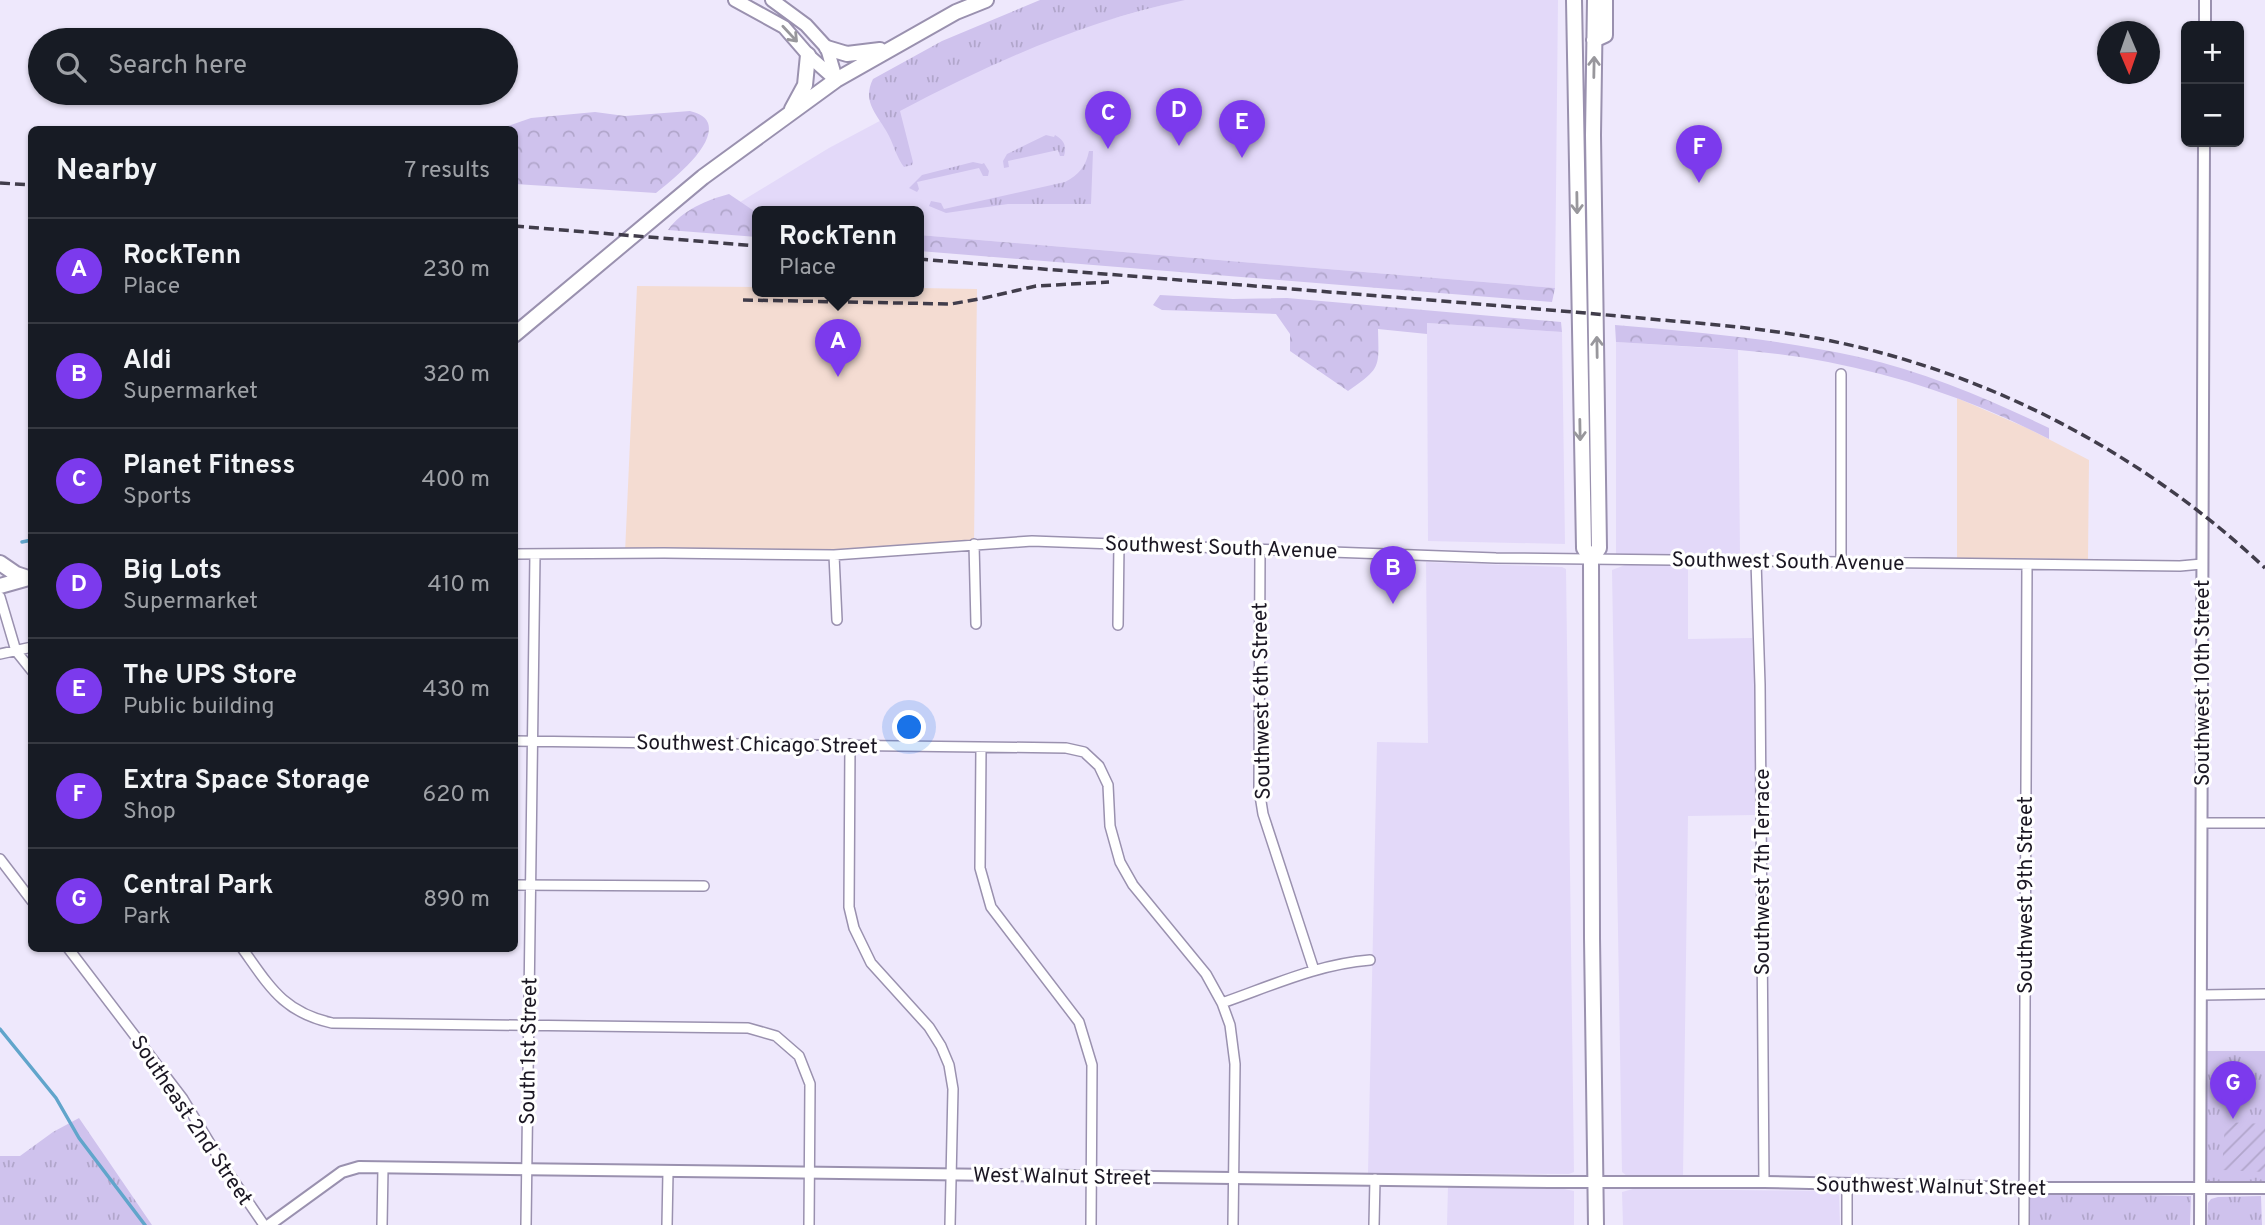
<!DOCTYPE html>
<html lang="en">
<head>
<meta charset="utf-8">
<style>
	body { margin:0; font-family:Overpass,sans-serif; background:#242831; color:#f1f3f6 }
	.controls { position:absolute; right:21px; top:21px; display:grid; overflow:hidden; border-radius:10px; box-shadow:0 2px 5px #0004 }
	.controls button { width:63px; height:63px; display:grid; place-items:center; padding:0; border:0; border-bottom:2px solid #363941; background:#171b24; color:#f1f3f6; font:35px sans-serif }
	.compass { position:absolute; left:2097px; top:21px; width:63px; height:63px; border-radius:50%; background:#171b24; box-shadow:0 2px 5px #0004; rotate:178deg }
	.you { position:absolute; left:910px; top:728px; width:24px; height:24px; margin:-18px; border:5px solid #fff; border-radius:50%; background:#1a73e8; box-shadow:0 0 0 10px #1a73e833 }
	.badge { display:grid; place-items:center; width:46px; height:46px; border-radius:50%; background:#7c3aed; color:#fff; font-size:23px; font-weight:700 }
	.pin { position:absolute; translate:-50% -58px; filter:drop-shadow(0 2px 4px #0008) }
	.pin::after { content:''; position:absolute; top:37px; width:24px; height:21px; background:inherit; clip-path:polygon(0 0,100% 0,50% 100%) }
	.popup { position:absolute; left:752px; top:206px; width:172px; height:91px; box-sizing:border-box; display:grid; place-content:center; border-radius:10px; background:#171b24; filter:drop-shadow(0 2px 5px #0005); font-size:23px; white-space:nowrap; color:#9ea1a6 }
	.popup b { font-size:26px; color:#f1f3f6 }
	.popup::after { content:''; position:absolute; left:50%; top:100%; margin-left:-14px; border:14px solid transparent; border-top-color:#171b24 }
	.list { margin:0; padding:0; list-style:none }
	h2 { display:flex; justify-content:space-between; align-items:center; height:91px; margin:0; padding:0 28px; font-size:30px }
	h2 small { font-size:23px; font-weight:400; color:#9ea1a6 }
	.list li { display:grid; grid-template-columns:46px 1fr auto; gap:21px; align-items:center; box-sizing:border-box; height:105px; padding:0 28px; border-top:2px solid #363941 }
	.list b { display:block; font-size:26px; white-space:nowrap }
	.list p { margin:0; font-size:23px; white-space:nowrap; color:#9ea1a6 }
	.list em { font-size:23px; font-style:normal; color:#9ea1a6 }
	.icon { flex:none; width:38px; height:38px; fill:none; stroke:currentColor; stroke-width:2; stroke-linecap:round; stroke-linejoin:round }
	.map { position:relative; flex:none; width:2265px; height:1225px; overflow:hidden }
	.search { position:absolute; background:#171b24; box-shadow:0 2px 5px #0004; left:28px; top:28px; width:490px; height:77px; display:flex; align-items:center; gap:18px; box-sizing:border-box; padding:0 24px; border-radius:38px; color:#9ea1a6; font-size:26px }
	.panel { position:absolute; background:#171b24; box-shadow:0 2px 5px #0004; left:28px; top:126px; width:490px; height:826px; border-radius:10px }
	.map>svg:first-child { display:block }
</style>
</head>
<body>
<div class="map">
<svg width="2265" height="1225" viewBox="0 0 2265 1225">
	<defs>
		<pattern id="grass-tufts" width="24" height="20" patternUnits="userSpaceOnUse" patternTransform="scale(1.75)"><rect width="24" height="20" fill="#cfc2ed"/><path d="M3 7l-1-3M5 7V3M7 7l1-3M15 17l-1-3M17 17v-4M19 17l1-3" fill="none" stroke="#b1a6cb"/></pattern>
		<pattern id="forest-crowns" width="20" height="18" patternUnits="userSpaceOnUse" patternTransform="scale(1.75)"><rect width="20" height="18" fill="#cfc2ed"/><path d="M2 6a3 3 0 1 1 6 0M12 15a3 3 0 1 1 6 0" fill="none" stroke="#b1a6cb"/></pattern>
		<pattern id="garden-furrows" width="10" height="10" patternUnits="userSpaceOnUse" patternTransform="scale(1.75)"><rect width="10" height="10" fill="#cfc2ed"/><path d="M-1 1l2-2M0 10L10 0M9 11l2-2" fill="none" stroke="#b1a6cb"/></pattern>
	</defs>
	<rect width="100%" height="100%" fill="#eee8fc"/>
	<!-- built -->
	<path fill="#e3d9f9" d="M1181,0H1558L1555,288L919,235L918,211H758L757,222L714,218L829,148L981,67L1085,26Z
		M1427,323L1562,332L1565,544L1428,541Z
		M1616,342L1738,350L1740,555L1616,554Z
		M1426,562L1562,567L1566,569L1574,1172L1569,1174L1368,1173L1377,742L1428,743Z
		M1640,563L1688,564V639L1752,638L1756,694V815L1688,816L1683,1176H1627L1622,1172L1612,570L1625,565Z
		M1448,1186L1559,1188L1574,1191V1225H1447Z
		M1633,1189L1830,1191L1839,1195L1840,1225H1623L1622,1192Z"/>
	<!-- industrial -->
	<path fill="#f4dcd2" d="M637,286L757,287L758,291H918L919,288L977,289L974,544L834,555L625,553Z
		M1957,398L2027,428L2089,460L2088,559L1957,558Z"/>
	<!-- grass -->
	<path fill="url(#grass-tufts)" d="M1040,0H1185C1084,21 991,63 900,111L913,162L912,165L904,167C897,158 894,146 889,136C879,116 861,103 873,79L942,41Z
		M1046,135L1054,137L1055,135C1064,140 1067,146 1064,156H1060L1058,150L1008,161L1009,167L1004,168L1003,161L1007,154Z
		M1089,151H1093L1091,204H1008L946,213L929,206L931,201L941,203L944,209L1065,182C1079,175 1086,166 1089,151Z
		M973,162L982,164L984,163L989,171L988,176H983L979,168L917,182L919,189L917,192L909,188L922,175Z
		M2202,1051H2265V1188L2201,1187Z
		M79,1118L152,1225H0V1156H20L53,1132Z
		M2034,1193L2191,1196L2190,1225H2029L2028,1201Z
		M2261,1196L2262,1225H2207L2208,1203L2211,1199L2218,1197Z"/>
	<!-- forest -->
	<path fill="url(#forest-crowns)" d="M690,111C696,113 705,115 708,123C716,146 671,181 656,193L515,184L514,130L499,129L531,118L595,112L625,116Z
		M729,194L757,213V237L668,230C682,210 707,200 729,194Z
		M919,235L1555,288L1552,302L919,251Z
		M1160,295L1233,299L1287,298L1561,322L1562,332L1427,323V334L1378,329C1379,368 1381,368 1348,391L1290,351V334L1276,314L1162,310L1153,305Z
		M1615,325C1697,332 1779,339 1859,357C1925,372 1989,399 2049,428V439C1980,403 1905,377 1828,362C1758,348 1686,347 1616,342Z"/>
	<!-- garden -->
	<path fill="url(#garden-furrows)" d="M2225,1122L2265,1124V1172L2222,1170Z"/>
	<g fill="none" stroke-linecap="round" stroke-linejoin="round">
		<!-- stream -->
		<path stroke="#61a5cb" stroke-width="3.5" d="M22,542L32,540
			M0,1029L56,1098L79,1138L145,1225"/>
		<!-- minor casing -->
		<g stroke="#9a91af" stroke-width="12">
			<path id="minor" d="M1841,374V561
				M974,544L976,624
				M1260,549L1259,789L1263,814L1314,970
				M514,554L664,553L834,555L1032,541L1496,558L2180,566L2202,564
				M834,555L837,620
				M1756,561L1760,685L1764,1182
				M0,597L16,651L32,671
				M1118,625L1119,543
				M0,654L32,647
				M514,741L1066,748L1084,752L1099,766L1108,785L1110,826L1120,862L1133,885L1206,974L1222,1003L1230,1025L1235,1064L1233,1225
				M850,744L849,907L854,928L871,963L929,1027L941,1046L949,1065L953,1089L950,1225
				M981,748L980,868L991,907L1079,1022L1092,1065L1091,1225
				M2203,823H2265
				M0,859L32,901
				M514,885L704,886
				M68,948L183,1099L225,1168L264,1225
				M242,948C270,987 283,1012 332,1023L748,1028L776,1036L799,1056L810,1084L809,1225
				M2202,995L2265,994
				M1222,1003C1271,986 1318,964 1370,960
				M1847,1185V1225
				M382,1225L383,1168
				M526,1225L535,554
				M667,1225L668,1172
				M1374,1225L1375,1179
				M2024,1225L2027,565"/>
		</g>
		<!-- tertiary casing -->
		<g stroke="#9a91af" stroke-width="14">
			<path id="tertiary" d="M2205,26V0
				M269,1225L342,1172L359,1167L1550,1182H1764L2023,1188H2265
				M2200,1225L2204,142"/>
		</g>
		<!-- secondary casing -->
		<g stroke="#9a91af" stroke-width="16">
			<path id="secondary" d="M735,0L784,27L810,57L836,80
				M772,0L806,25L827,48L836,79"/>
		</g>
		<!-- primary casing -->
		<g stroke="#9a91af" stroke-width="18">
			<path id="primary" d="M1574,0L1584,548L1591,560L1592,938L1596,1225
				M1594,40L1605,35V0
				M827,48L847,54L880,50
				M792,109L805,85L808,55
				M514,335L703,177L836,80L956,12L986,0
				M1591,560L1599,548L1593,135L1595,0
				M0,563L16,574L28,578
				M0,586L32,577"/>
		</g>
		<!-- minor -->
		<use href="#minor" stroke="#fff" stroke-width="9"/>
		<!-- tertiary -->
		<use href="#tertiary" stroke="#fff" stroke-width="10"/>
		<!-- secondary -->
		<use href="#secondary" stroke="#fff" stroke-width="12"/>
		<!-- primary -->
		<use href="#primary" stroke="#fff" stroke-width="14"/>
		<!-- rail -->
		<path stroke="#413d4b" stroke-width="3.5" stroke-dasharray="10 5" stroke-linecap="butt" d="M0,183L32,185
			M514,226L758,246
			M918,259C1093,273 1267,287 1442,301C1515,307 1588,313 1661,320C1713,324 1765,329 1816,338C1983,369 2142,452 2265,568
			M743,300L951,304L984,298L1036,286L1109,282"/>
	</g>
	<!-- one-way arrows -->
	<defs><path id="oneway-shaft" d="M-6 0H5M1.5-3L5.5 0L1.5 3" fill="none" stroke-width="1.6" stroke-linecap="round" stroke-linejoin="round" transform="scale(1.75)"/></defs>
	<g stroke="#98979c">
		<use href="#oneway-shaft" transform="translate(790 34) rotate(47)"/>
		<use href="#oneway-shaft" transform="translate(1594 67) rotate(-89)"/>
		<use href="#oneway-shaft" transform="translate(1577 203) rotate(89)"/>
		<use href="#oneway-shaft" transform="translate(1597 347) rotate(-91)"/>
		<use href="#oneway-shaft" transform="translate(1580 430) rotate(89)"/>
	</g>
	<g text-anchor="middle" stroke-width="6" stroke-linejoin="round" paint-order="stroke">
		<!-- street labels -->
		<g font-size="21" fill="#1b1723" stroke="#fff">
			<text transform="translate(1221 547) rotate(2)" y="7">Southwest South Avenue</text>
			<text transform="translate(1788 561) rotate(1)" y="7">Southwest South Avenue</text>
			<text transform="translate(2202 683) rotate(-90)" y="7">Southwest 10th Street</text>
			<text transform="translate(1261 701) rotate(-91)" y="7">Southwest 6th Street</text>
			<text transform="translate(757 744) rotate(1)" y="7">Southwest Chicago Street</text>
			<text transform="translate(1762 872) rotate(-90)" y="7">Southwest 7th Terrace</text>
			<text transform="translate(2025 895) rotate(-90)" y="7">Southwest 9th Street</text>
			<text transform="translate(528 1051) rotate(-89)" y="7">South 1st Street</text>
			<text transform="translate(192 1120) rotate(56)" y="7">Southeast 2nd Street</text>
			<text transform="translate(1062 1176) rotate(1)" y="7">West Walnut Street</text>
			<text transform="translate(1931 1186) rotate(1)" y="7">Southwest Walnut Street</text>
		</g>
	</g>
</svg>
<div class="controls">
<button>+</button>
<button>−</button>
</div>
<svg class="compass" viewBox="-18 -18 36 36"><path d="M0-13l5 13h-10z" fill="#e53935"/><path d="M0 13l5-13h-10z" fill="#9ea1a6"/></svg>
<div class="you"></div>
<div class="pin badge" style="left:838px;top:377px">A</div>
<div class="popup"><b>RockTenn</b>Place</div>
<div class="pin badge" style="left:1393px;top:604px">B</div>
<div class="pin badge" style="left:1108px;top:149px">C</div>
<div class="pin badge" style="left:1179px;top:146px">D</div>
<div class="pin badge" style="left:1242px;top:158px">E</div>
<div class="pin badge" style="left:1699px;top:183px">F</div>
<div class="pin badge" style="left:2233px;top:1119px">G</div>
<div class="search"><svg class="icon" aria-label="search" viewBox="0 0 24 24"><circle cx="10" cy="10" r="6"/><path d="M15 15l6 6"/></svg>Search here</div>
<section class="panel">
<h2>Nearby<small>7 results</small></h2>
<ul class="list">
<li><span class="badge">A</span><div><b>RockTenn</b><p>Place</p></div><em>230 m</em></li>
<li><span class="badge">B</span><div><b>Aldi</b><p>Supermarket</p></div><em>320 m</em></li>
<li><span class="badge">C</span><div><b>Planet Fitness</b><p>Sports</p></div><em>400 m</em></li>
<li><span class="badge">D</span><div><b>Big Lots</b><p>Supermarket</p></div><em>410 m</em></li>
<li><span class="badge">E</span><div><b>The UPS Store</b><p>Public building</p></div><em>430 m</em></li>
<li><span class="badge">F</span><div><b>Extra Space Storage</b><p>Shop</p></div><em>620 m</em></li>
<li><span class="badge">G</span><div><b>Central Park</b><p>Park</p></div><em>890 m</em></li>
</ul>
</section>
</div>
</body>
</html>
